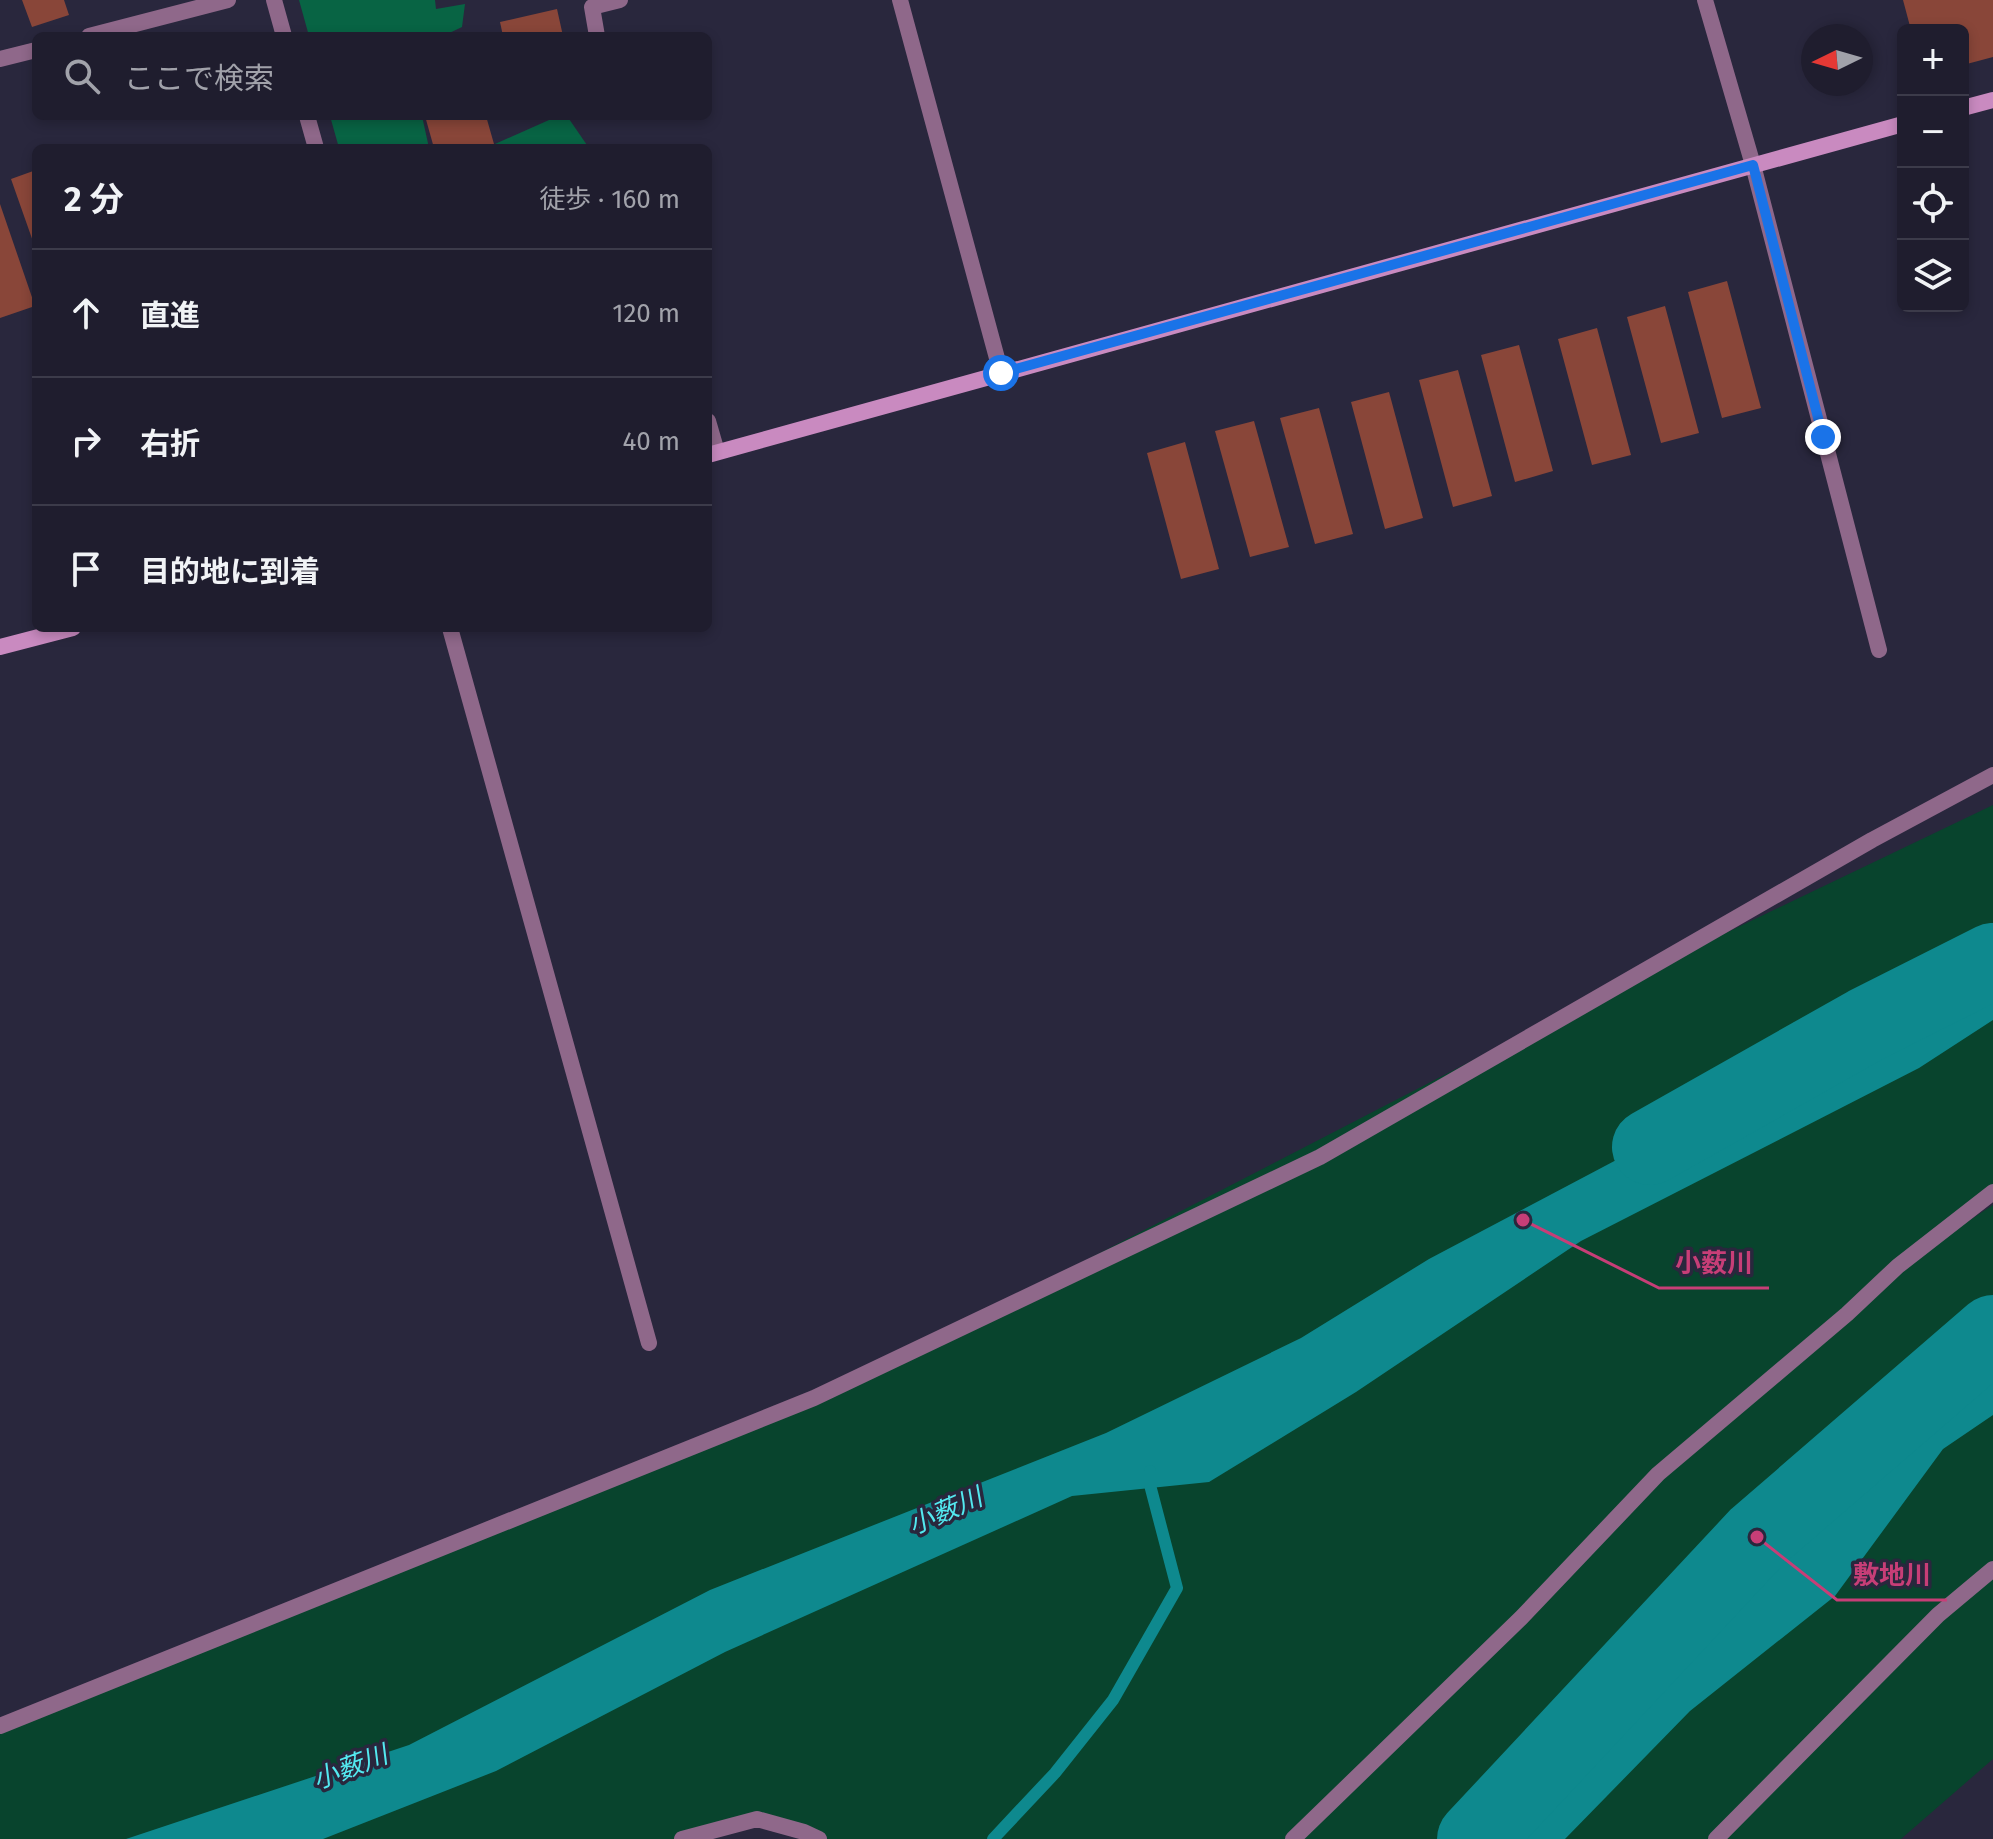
<!DOCTYPE html>
<html lang="ja">
<head>
<meta charset="utf-8">
<style>
	body { margin:0; font-family:"Fira Sans","Noto Sans JP",sans-serif; background:#272636; color:#f1f3f6 }
	.controls { position:absolute; right:24px; top:24px; display:grid; overflow:hidden; border-radius:12px; box-shadow:0 4px 12px #0003 }
	.controls button { width:72px; height:72px; display:grid; place-items:center; padding:0; border:0; border-bottom:2px solid #3c3b4a; background:#1f1d2e; color:#f1f3f6; font:40px sans-serif }
	.compass { position:absolute; left:1801px; top:24px; width:72px; height:72px; border-radius:50%; background:#1f1d2e; box-shadow:0 4px 12px #0003; rotate:265deg }
	.stop { position:absolute; width:24px; height:24px; margin:-18px; border:6px solid #1a73e8; border-radius:50%; background:#fff }
	.stop.end { background:#1a73e8; border-color:#fff; box-shadow:0 2px 8px #0008 }
	.list { margin:0; padding:0; list-style:none }
	h2 { display:flex; justify-content:space-between; align-items:center; height:104px; margin:0; padding:0 32px; font-size:34px }
	h2 small { font-size:26px; font-weight:400; color:#a1a2aa }
	.list li { display:grid; grid-template-columns:52px 1fr auto; gap:24px; align-items:center; box-sizing:border-box; height:128px; padding:0 32px; border-top:2px solid #3c3b4a }
	.list b { display:block; font-size:30px; white-space:nowrap }
	.list em { font-size:26px; font-style:normal; color:#a1a2aa }
	.icon { flex:none; width:44px; height:44px; fill:none; stroke:currentColor; stroke-width:2; stroke-linecap:round; stroke-linejoin:round }
	.map { position:relative; flex:none; width:1993px; height:1839px; overflow:hidden }
	.search { position:absolute; background:#1f1d2e; box-shadow:0 4px 12px #0003; left:32px; top:32px; width:680px; height:88px; display:flex; align-items:center; gap:20px; box-sizing:border-box; padding:0 28px; border-radius:12px; color:#a1a2aa; font-size:30px }
	.panel { position:absolute; background:#1f1d2e; box-shadow:0 4px 12px #0003; left:32px; top:144px; width:680px; height:488px; border-radius:12px }
	.map>svg:first-child { display:block }
</style>
</head>
<body>
<div class="map">
<svg width="1993" height="1839" viewBox="0 0 1993 1839">
	<rect width="100%" height="100%" fill="#29273d"/>
	<!-- green -->
	<path fill="#08442d" d="M1993,805V1193L1936,1242L1993,1205V1759L1901,1839H812L757,1819L686,1839H0V1725L908,1352L1640,974Z"/>
	<!-- forest -->
	<path fill="#086444" d="M299,0H435L436,9L465,4L462,27L443,36H309Z
		M330,116H422L429,148H339Z
		M558,116H567L589,148H486Z"/>
	<!-- water -->
	<path fill="#0e898e" d="M1993,961V1020L1919,1068L1581,1241L1356,1392L1209,1482L1072,1496L725,1652L496,1771L323,1839H126L409,1745L710,1590L1106,1433L1301,1338L1429,1259Z
		M1993,1308V1415L1943,1449L1835,1596L1690,1711L1565,1839H1470L1489,1824L1561,1701L1670,1630L1757,1537L1805,1475Z"/>
	<g fill="none" stroke-linecap="round" stroke-linejoin="round">
		<!-- stream -->
		<path stroke="#0e898e" stroke-width="12" d="M993,1839L1055,1773L1113,1700L1177,1588L1150,1485V1471"/>
		<!-- river -->
		<path stroke="#0e898e" stroke-width="76" d="M1650,1147L1866,1025L1993,961
			M1475,1839L1757,1537L1993,1333"/>
	</g>
	<!-- building -->
	<path fill="#894639" d="M22,0H64L69,15L32,27Z
		M1903,0H1993V57L1963,65V30H1911Z
		M557,9L563,36H503L500,22Z
		M425,116H486L494,144L481,148H434Z
		M36,170V250L11,179Z
		M0,204L35,306L0,318Z
		M1727,281L1761,408L1722,418L1688,292Z
		M1665,306L1699,433L1661,443L1627,317Z
		M1597,328L1631,455L1592,465L1558,339Z
		M1519,345L1553,471L1515,482L1481,355Z
		M1458,370L1492,496L1453,507L1419,380Z
		M1389,392L1423,518L1385,529L1351,402Z
		M1319,408L1353,534L1315,544L1280,418Z
		M1254,421L1289,547L1250,557L1215,431Z
		M1185,442L1219,569L1181,579L1147,453Z"/>
	<g fill="none" stroke-linecap="round" stroke-linejoin="round">
		<!-- street -->
		<path stroke="#8f688a" stroke-width="16" d="M274,0L284,36
			M900,0L1001,373
			M1705,0L1753,165L1879,650
			M89,36L228,0
			M597,36L592,7L620,0
			M0,59L36,50
			M307,116L316,148
			M708,421L717,452
			M450,628L649,1343
			M0,1726L814,1398L1320,1157L1872,840L1993,775
			M682,1839L757,1819L804,1832L819,1839
			M1293,1839L1521,1618L1658,1474L1847,1314L1898,1266L1993,1192
			M1716,1839L1938,1615L1993,1569"/>
		<!-- secondary -->
		<path stroke="#c98ac0" stroke-width="16" d="M1963,108L1993,100
			M708,455L1903,124
			M0,647L73,628"/>
	</g>
	<g fill="none" stroke-linecap="round" stroke-linejoin="round">
		<!-- route -->
		<path stroke="#1a73e8" stroke-width="10" d="M1001,373L1753,165L1823,437"/>
	</g>
	<g text-anchor="middle" stroke-width="7" stroke-linejoin="round" paint-order="stroke">
		<!-- water labels -->
		<g font-size="26" font-style="italic" fill="#53e9f0" stroke="#29273d">
			<text transform="translate(945 1511) rotate(-24)" y="9">小薮川</text>
			<text transform="translate(350 1767) rotate(-21)" y="9">小薮川</text>
		</g>
	</g>
	<!-- callouts -->
	<path fill="none" stroke="#c73e77" stroke-width="3" d="M1523 1220L1659 1288H1769M1757 1537L1837 1600H1947"/>
	<g fill="#c73e77" stroke="#29273d" stroke-width="3">
		<circle cx="1523" cy="1220" r="8"/>
		<circle cx="1757" cy="1537" r="8"/>
	</g>
	<g font-size="26" text-anchor="middle" font-weight="bold" fill="#c73e77" stroke="#29273d" stroke-width="7" stroke-linejoin="round" paint-order="stroke">
		<text x="1714" y="1272">小薮川</text>
		<text x="1892" y="1584">敷地川</text>
	</g>
</svg>
<div class="controls">
<button>+</button>
<button>−</button>
<button><svg class="icon" aria-label="locate" viewBox="0 0 24 24"><circle cx="12" cy="12" r="6"/><path d="M12 2v4M12 18v4M2 12h4M18 12h4"/></svg></button>
<button><svg class="icon" aria-label="layers" viewBox="0 0 24 24"><path d="M12 4l9 5-9 5-9-5zM3 14l9 5 9-5"/></svg></button>
</div>
<svg class="compass" viewBox="-18 -18 36 36"><path d="M0-13l5 13h-10z" fill="#e53935"/><path d="M0 13l5-13h-10z" fill="#a1a2aa"/></svg>
<div class="stop" style="left:1001px;top:373px"></div>
<div class="stop end" style="left:1823px;top:437px"></div>
<div class="search"><svg class="icon" aria-label="search" viewBox="0 0 24 24"><circle cx="10" cy="10" r="6"/><path d="M15 15l6 6"/></svg>ここで検索</div>
<section class="panel">
<h2>2 分<small>徒歩 · 160 m</small></h2>
<ul class="list">
<li><svg class="icon" aria-label="ahead" viewBox="0 0 24 24"><path d="M12 20V5M6 11l6-6 6 6"/></svg><div><b>直進</b></div><em>120 m</em></li>
<li><svg class="icon" aria-label="right" viewBox="0 0 24 24"><path d="M7 20v-9h11M14 6l5 5-5 5"/></svg><div><b>右折</b></div><em>40 m</em></li>
<li><svg class="icon" aria-label="arrive" viewBox="0 0 24 24"><path d="M6 21V4h12l-3 4 3 4H6"/></svg><div><b>目的地に到着</b></div></li>
</ul>
</section>
</div>
</body>
</html>
